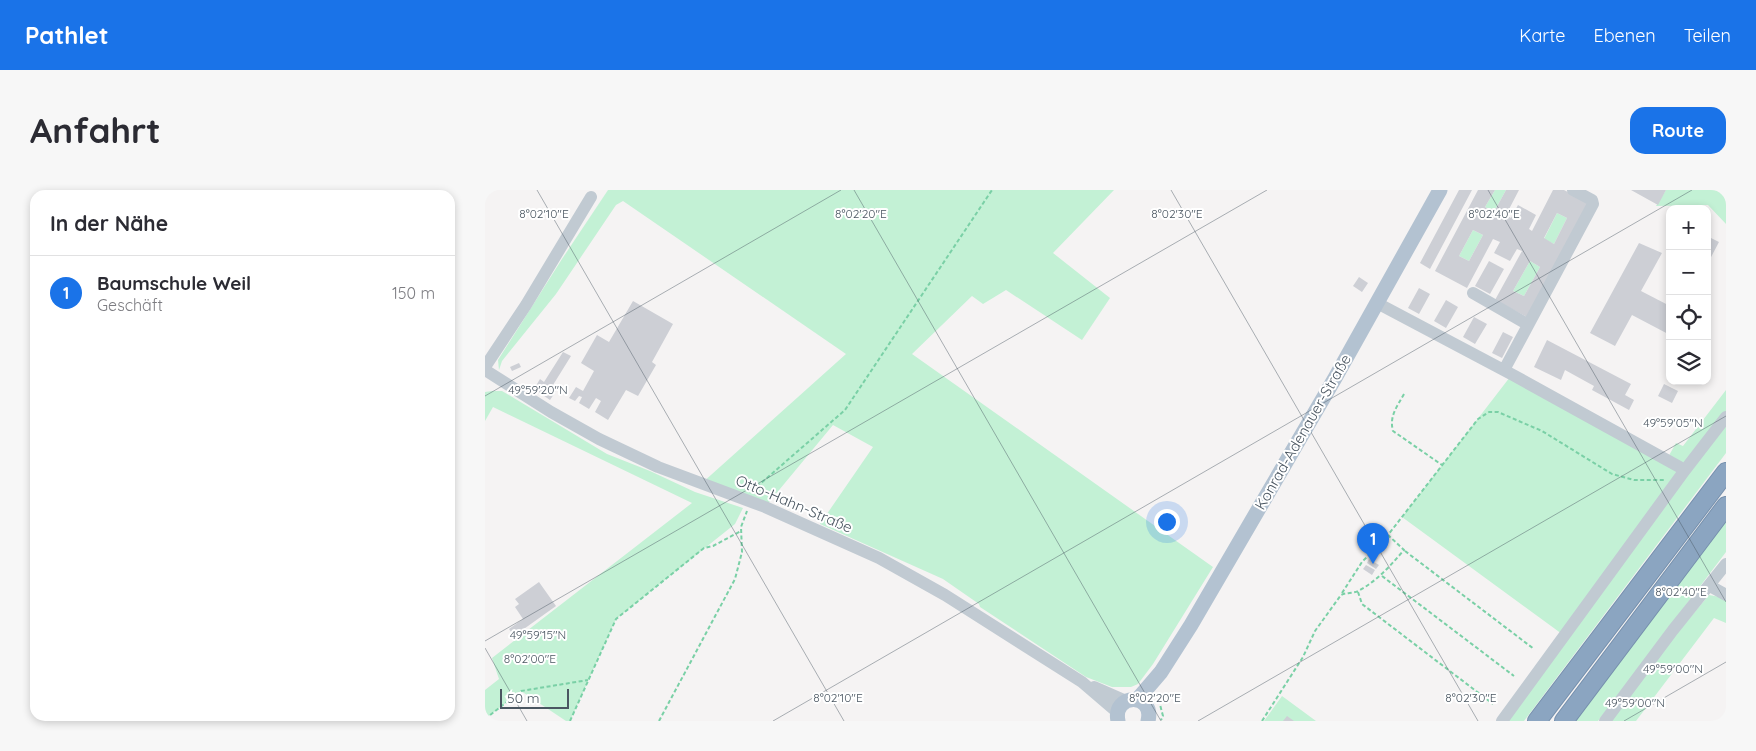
<!DOCTYPE html>
<html lang="de">
<head>
<meta charset="utf-8">
<style>
	body { margin:0; font-family:Quicksand,sans-serif; background:#f7f7f7; color:#2b2b33 }
	.controls { position:absolute; right:15px; top:15px; display:grid; overflow:hidden; border-radius:10px; box-shadow:0 2px 8px #0003 }
	.controls button { width:45px; height:45px; display:grid; place-items:center; padding:0; border:0; border-bottom:1px solid #e1e1e2; background:#fff; color:#2b2b33; font:25px sans-serif }
	.scale { position:absolute; left:15px; bottom:12px; width:69px; box-sizing:border-box; padding-left:5px; border:2px solid #4a5661; border-top:0; font-size:14px; line-height:18px; white-space:nowrap; color:#4a5661; -webkit-text-stroke:4px #fff; paint-order:stroke }
	.you { position:absolute; left:681px; top:331px; width:18px; height:18px; margin:-12px; border:4px solid #fff; border-radius:50%; background:#1a73e8; box-shadow:0 0 0 8px #1a73e833 }
	.badge { display:grid; place-items:center; width:32px; height:32px; border-radius:50%; background:#1a73e8; color:#fff; font-size:16px; font-weight:700 }
	.pin { position:absolute; translate:-50% -41px; filter:drop-shadow(0 1px 2px #0008) }
	.pin::after { content:''; position:absolute; top:26px; width:18px; height:15px; background:inherit; clip-path:polygon(0 0,100% 0,50% 100%) }
	.list { margin:0; padding:0; list-style:none }
	h2 { display:flex; justify-content:space-between; align-items:center; height:65px; margin:0; padding:0 20px; font-size:21px }
	h2 small { font-size:16px; font-weight:400; color:#7c7c81 }
	.list li { display:grid; grid-template-columns:32px 1fr auto; gap:15px; align-items:center; box-sizing:border-box; height:75px; padding:0 20px; border-top:1px solid #e1e1e2 }
	.list b { display:block; font-size:19px; white-space:nowrap }
	.list p { margin:0; font-size:16px; white-space:nowrap; color:#7c7c81 }
	.list em { font-size:16px; font-style:normal; color:#7c7c81 }
	.icon { flex:none; width:28px; height:28px; fill:none; stroke:currentColor; stroke-width:2; stroke-linecap:round; stroke-linejoin:round }
	.map { position:relative; flex:none; width:1241px; height:531px; overflow:hidden; border-radius:15px }
	header { display:flex; align-items:center; gap:30px; box-sizing:border-box; height:70px; padding:0 25px; background:#1a73e8; color:#fff }
	header strong { font-size:24px }
	nav { display:flex; gap:28px; margin-inline-start:auto; font-size:18px }
	.intro { display:flex; align-items:center; justify-content:space-between; box-sizing:border-box; height:120px; padding:0 30px }
	h1 { margin:0; font-size:35px }
	.button { padding:12px 22px; border-radius:15px; background:#1a73e8; color:#fff; font-size:18px; font-weight:700 }
	main { display:flex; gap:30px; padding:0 30px }
	aside { flex:1; background:#fff; border-radius:15px; box-shadow:0 2px 8px #0003 }
	.map>svg:first-child { display:block }
</style>
</head>
<body>
<header>
<strong>Pathlet</strong>
<nav><a>Karte</a><a>Ebenen</a><a>Teilen</a></nav>
</header>
<div class="intro"><h1>Anfahrt</h1><a class="button">Route</a></div>
<main>
<aside>
<h2>In der Nähe<small></small></h2>
<ul class="list">
<li><span class="badge">1</span><div><b>Baumschule Weil</b><p>Geschäft</p></div><em>150 m</em></li>
</ul>
</aside>
<div class="map">
<svg width="1241" height="531" viewBox="0 0 1241 531">
	<rect width="100%" height="100%" fill="#f5f3f3"/>
	<!-- green -->
	<path fill="#c3f1d5" d="M123,0H629L568,63L625,108L597,150L521,100L498,114L487,106L427,164L728,377L668,474L653,494L646,497H627L601,487L495,417L494,414L458,389L335,334L388,257L348,235L280,317L217,293L361,164L138,11L131,15L71,104L17,171L14,180L13,170L77,69Z
		M1010,0H1021L1009,22L1000,17Z
		M1181,0H1241V34L1223,15L1171,16Z
		M1072,23L1082,28L1069,54L1059,49Z
		M988,40L998,45L984,71L974,66Z
		M1045,71L1055,77L1039,106L1028,101Z
		M1025,187L1194,281L1077,444L917,327Z
		M1241,200V222L1201,273L1182,269L1191,253L1198,256Z
		M7,201H17L122,264L165,281L210,302L258,318L250,334L131,429L85,531H81L36,501L0,529V500L14,489L7,468L207,313L8,217L0,231V202Z
		M1241,232V263L1039,531H1021Z
		M1241,329V362L1113,531H1090Z
		M1224,405L1235,407L1241,411V433L1229,428L1151,531H1125L1162,479Z
		M797,506L831,531H779Z"/>
	<!-- building -->
	<path fill="#cdcfd5" fill-rule="evenodd" d="M974,0H987L945,79L935,73Z
		M993,0H1010L1000,17L1009,22L1021,0H1034L1021,25L1026,28L1033,15L1051,25L1044,39L1047,41L1068,0H1079L1105,14L1044,128L1010,110L1037,61L1032,59L1025,71L1009,63L1015,52L1008,49L982,98L950,81ZM1072,23L1082,28L1069,54L1059,48ZM988,40L998,45L984,71L974,66ZM1045,71L1055,77L1039,106L1028,101Z
		M1146,0H1181L1173,15Z
		M1222,46L1234,52L1224,71L1222,70Z
		M1154,53L1177,63L1156,101L1185,116V145L1147,125L1130,156L1105,143Z
		M1004,71L1019,79L1005,104L990,96Z
		M874,87L883,93L877,102L868,96Z
		M934,98L945,104L934,124L923,118Z
		M961,110L973,117L961,138L949,131Z
		M148,111L188,134L167,172L171,175L153,206L141,200L123,230L110,222L116,211L111,208L104,219L94,213L97,207L94,206L90,211L84,208L91,197L98,201L109,181L96,173L112,145L124,152Z
		M989,127L1002,134L990,154L978,147Z
		M1018,142L1028,147L1017,168L1007,163Z
		M1062,150L1146,194L1140,205L1149,210L1144,220L1107,200L1109,196L1080,180L1076,190L1049,177Z
		M78,162L86,166L68,195L73,198L65,210L49,199L55,189L59,192Z
		M34,173L36,177L27,181L25,177Z
		M1179,194L1193,201L1187,213L1173,206Z
		M884,369L894,375L891,379L882,373Z
		M881,375L890,380L887,385L878,379Z
		M54,392L71,416L29,446L24,439L38,429L30,417L34,414L30,409Z
		M802,526L809,531H798Z"/>
	<g fill="none" stroke-linecap="round" stroke-linejoin="round">
		<!-- highway casing -->
		<g stroke="#7690ad" stroke-width="20">
			<path id="highway" d="M1052,531L1241,282
				M1079,531L1241,316"/>
		</g>
		<!-- path -->
		<path stroke="#7ad0a6" stroke-width="2" stroke-dasharray="4 2.5" stroke-linecap="butt" d="M919,204C912,217 904,226 908,241L957,275
			M267,301L360,220L507,0
			M920,361L1049,459
			M897,386L1029,486
			M873,402L877,414L1008,514
			M857,403L877,372L903,345
			M670,505L673,507L678,526L676,530
			M0,529L36,501L103,490
			M85,531L131,429L219,358L228,356L256,341
			M174,531L250,389L257,362L256,337L262,321
			M777,531L818,467L830,441L856,405C862,402 869,404 875,400C893,390 906,375 919,360L903,345L993,229L1004,222H1013L1057,241L1127,284L1149,290H1181"/>
		<!-- minor -->
		<path stroke="#c1cad2" stroke-width="12" d="M988,103L1042,134
			M892,113L1028,185L1200,280L1241,227
			M0,177L41,115L106,7
			M0,180L66,222L114,249L173,277L280,317L394,368L460,405L597,492L632,522
			M1019,180L1108,14L1107,10L1088,0
			M1225,396L1241,405
			M609,497L641,511
			M1017,531L1200,280
			M1120,531L1188,440L1241,374"/>
		<!-- major -->
		<path stroke="#b3c2d1" stroke-width="15" d="M652,510L676,482L706,435L850,188L955,0
			M633,531C627,503 670,502 663,531"/>
		<!-- highway -->
		<use href="#highway" stroke="#8ba5c1" stroke-width="18"/>
	</g>
	<!-- ticks -->
	<path fill="none" stroke="#4a5661" stroke-width="1" stroke-opacity="0.45" d="M52,0L359,531M369,0L676,531M686,0L993,531M1003,0L1241,412M0,206L356,0M0,451L782,0M0,458L42,531M288,531L1207,0M713,531L1241,226M1139,531L1241,472"/>
	<g text-anchor="middle" stroke-width="4" stroke-linejoin="round" paint-order="stroke">
		<!-- street labels -->
		<g font-size="15" fill="#4a5661" stroke="#fff">
			<text transform="translate(818 242) rotate(-60)" y="5">Konrad-Adenauer-Straße</text>
			<text transform="translate(309 314) rotate(23)" y="5">Otto-Hahn-Straße</text>
		</g>
	</g>
	<g font-size="12" text-anchor="middle" fill="#4a5661" stroke="#fff" stroke-width="4" stroke-linejoin="round" paint-order="stroke">
		<text x="59" y="28">8°02'10"E</text>
		<text x="376" y="28">8°02'20"E</text>
		<text x="692" y="28">8°02'30"E</text>
		<text x="1009" y="28">8°02'40"E</text>
		<text x="53" y="204">49°59'20"N</text>
		<text x="1188" y="237">49°59'05"N</text>
		<text x="1196" y="406">8°02'40"E</text>
		<text x="53" y="449">49°59'15"N</text>
		<text x="45" y="473">8°02'00"E</text>
		<text x="1188" y="483">49°59'00"N</text>
		<text x="353" y="512">8°02'10"E</text>
		<text x="670" y="512">8°02'20"E</text>
		<text x="986" y="512">8°02'30"E</text>
		<text x="1150" y="517">49°59'00"N</text>
	</g>
</svg>
<div class="controls">
<button>+</button>
<button>−</button>
<button><svg class="icon" aria-label="locate" viewBox="0 0 24 24"><circle cx="12" cy="12" r="6"/><path d="M12 2v4M12 18v4M2 12h4M18 12h4"/></svg></button>
<button><svg class="icon" aria-label="layers" viewBox="0 0 24 24"><path d="M12 4l9 5-9 5-9-5zM3 14l9 5 9-5"/></svg></button>
</div>
<div class="scale">50 m</div>
<div class="you"></div>
<div class="pin badge" style="left:888px;top:374px">1</div>
</div>
</main>
</body>
</html>
